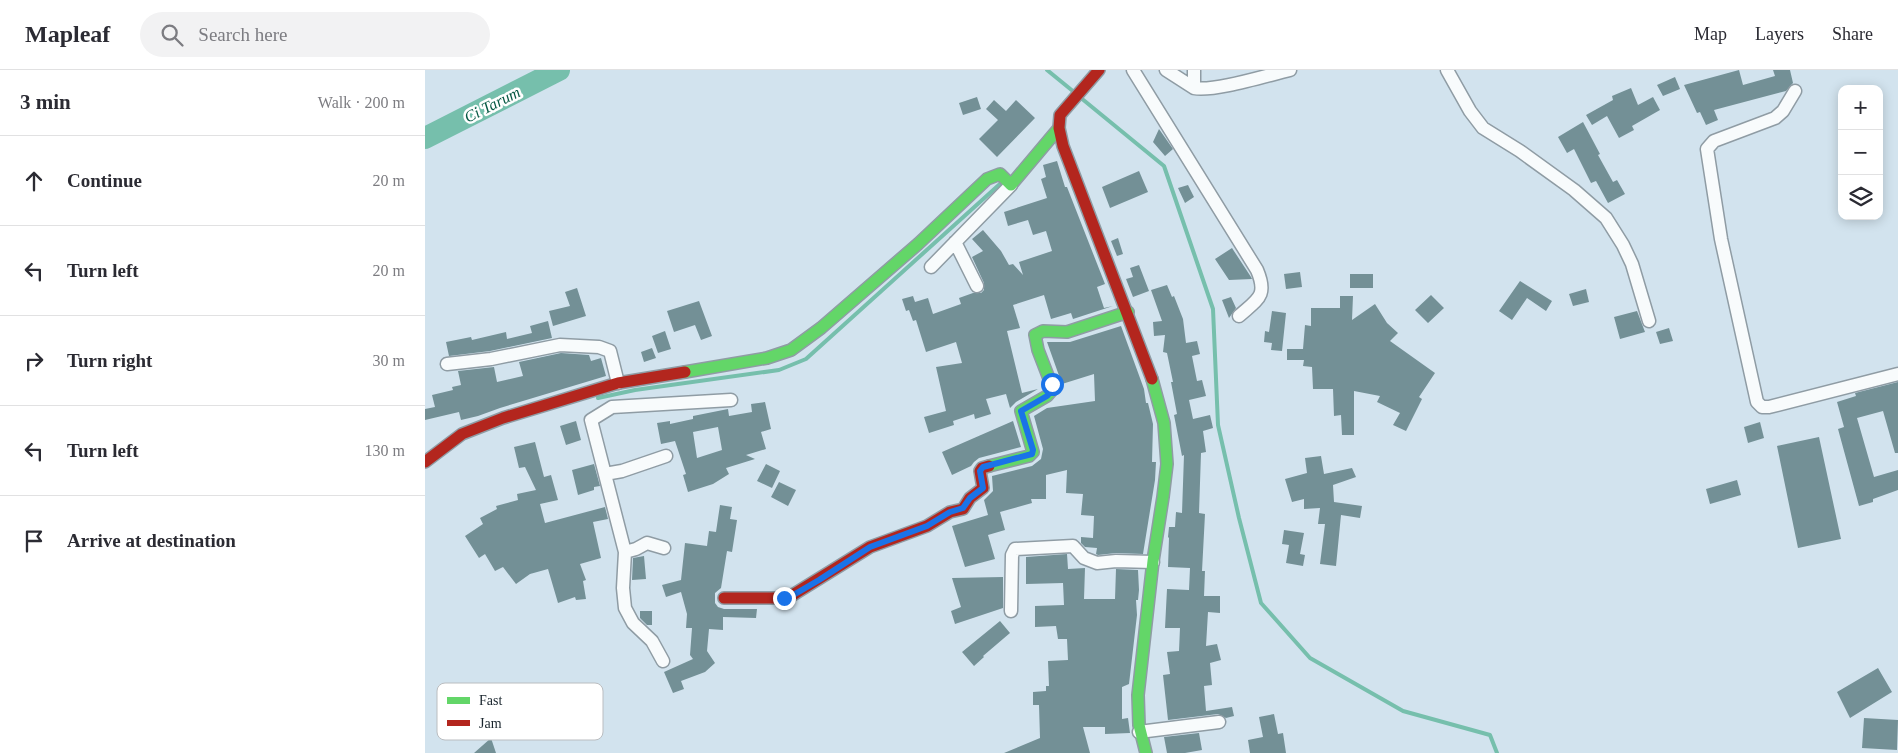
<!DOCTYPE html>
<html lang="en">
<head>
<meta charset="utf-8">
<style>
	body { margin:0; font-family:Georgia,serif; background:#f2f2f3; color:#2b2b33 }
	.controls { position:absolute; right:15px; top:15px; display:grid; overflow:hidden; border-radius:10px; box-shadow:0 2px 12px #0003 }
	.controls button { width:45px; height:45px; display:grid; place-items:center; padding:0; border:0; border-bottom:1px solid #e1e1e2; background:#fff; color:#2b2b33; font:25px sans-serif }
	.stop { position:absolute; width:15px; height:15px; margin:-11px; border:4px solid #1a73e8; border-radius:50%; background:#fff }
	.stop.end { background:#1a73e8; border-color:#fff; box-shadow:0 1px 5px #0008 }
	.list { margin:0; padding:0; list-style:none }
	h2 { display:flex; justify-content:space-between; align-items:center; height:65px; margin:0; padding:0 20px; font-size:21px }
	h2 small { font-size:16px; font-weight:400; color:#7c7c81 }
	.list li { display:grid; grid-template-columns:32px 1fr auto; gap:15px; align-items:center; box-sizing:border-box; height:90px; padding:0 20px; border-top:1px solid #e1e1e2 }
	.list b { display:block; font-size:19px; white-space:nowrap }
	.list em { font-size:16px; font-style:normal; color:#7c7c81 }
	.icon { flex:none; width:28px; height:28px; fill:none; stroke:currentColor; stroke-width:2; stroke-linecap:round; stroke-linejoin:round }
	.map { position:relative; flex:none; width:1473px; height:683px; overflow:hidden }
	header { display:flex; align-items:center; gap:30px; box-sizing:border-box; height:70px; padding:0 25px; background:#fff; border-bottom:1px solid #e1e1e2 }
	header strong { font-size:24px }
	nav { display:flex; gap:28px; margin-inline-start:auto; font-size:18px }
	.search { width:350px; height:45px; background:#f2f2f3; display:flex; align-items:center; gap:12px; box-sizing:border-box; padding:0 18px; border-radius:28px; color:#7c7c81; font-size:19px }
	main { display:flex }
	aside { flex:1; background:#fff }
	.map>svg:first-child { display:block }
</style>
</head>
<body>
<header>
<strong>Mapleaf</strong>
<div class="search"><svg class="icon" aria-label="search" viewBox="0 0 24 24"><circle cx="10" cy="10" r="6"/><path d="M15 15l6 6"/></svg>Search here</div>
<nav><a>Map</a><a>Layers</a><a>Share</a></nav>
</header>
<main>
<aside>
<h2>3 min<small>Walk · 200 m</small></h2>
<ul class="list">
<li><svg class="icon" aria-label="ahead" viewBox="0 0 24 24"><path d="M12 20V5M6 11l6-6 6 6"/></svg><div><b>Continue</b></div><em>20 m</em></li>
<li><svg class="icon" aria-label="left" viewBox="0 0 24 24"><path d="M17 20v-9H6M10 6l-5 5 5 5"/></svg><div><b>Turn left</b></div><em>20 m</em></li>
<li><svg class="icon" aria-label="right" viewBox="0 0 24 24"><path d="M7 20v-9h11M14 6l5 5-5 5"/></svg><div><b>Turn right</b></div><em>30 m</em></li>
<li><svg class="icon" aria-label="left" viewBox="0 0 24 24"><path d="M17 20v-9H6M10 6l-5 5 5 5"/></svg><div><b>Turn left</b></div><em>130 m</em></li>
<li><svg class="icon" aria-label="arrive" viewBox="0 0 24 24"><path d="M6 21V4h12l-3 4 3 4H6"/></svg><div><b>Arrive at destination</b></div></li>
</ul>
</aside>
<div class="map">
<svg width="1473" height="683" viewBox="0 0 1473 683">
	<rect width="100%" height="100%" fill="#d2e3ee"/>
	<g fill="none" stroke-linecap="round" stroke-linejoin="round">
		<!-- stream -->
		<path stroke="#76bfac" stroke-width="4" d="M622,0L649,22
			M656,28L739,96L788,239L793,355L814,448L836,533L885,588L978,641L1065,665L1072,683
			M173,328L210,320L354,300L381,289L576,113"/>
		<!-- river -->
		<path stroke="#76bfac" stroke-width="22" d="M0,68L134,0"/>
	</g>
	<!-- building -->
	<path fill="#739096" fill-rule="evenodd" d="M1314,0L1318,15L1350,6L1348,0H1365L1368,13L1361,21L1289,40L1293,50L1281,55L1275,42L1272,43L1259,15Z
		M1250,7L1255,19L1238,26L1232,15Z
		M1206,18L1213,35L1228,27L1235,40L1207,56L1209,60L1194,68L1182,46L1167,55L1161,45L1188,30L1187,26Z
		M552,27L556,39L538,45L534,33Z
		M569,30L581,41L591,30L610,48L572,87L554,69L573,50L561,39Z
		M1158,52L1175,84L1173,85L1188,112L1192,110L1200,124L1183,133L1171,111L1166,113L1149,79L1142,83L1133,67Z
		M734,59L748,79L740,86L728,72Z
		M632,91L640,117H642L680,214L672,217L679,238L688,236L648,249L646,243L626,249L619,225L588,235L595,258L582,261L597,323L613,319L591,332L585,338L581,324L561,329L566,344L550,349L549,344L528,351L529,355L504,363L499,347L521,341L511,297L537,293L531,272L501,282L491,250L488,251L484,240L481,241L477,229L488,226L490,232L503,228L508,244L536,234L534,228L548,223H556L559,220V213L547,187L558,181L547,169L558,160L576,181L584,195L588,194L598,205L594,192L627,181L621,161L608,165L603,150L583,156L579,142L622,128L616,109L621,107L618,95Z
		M714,101L723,122L685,138L677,117Z
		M763,115L769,127L760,133L753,118Z
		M693,168L698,184L692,186L686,171Z
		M807,178L826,207L827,209L804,210L790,189Z
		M714,195L724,221L708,227L701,209L708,207L705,198Z
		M875,202L877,217L861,219L859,204Z
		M925,204H948V218H925Z
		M1095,211L1127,231L1121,241L1102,228L1087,250L1074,241Z
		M742,215L747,227L749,226L758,249L761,273L772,271L775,284L767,286L772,311L777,310L781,326L764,330L768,349L785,345L788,358L778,361L781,382L776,383L774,443L780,444L777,501H780L779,526H795V543L783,542L781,576L792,574L796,590L785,593L787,615L779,616L781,641L807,637L809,646L801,648L793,644L743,650L738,605L745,604L742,582L754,581L755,558H740L742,519L764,520L765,498L743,497L744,468L743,467L744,457H750L751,442L757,443L759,385L757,386L749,345L752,344L746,312H748L742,283L738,282L740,265L729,266L728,252L737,251L726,220Z
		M152,218L161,246L128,256L124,241L145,236L140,222Z
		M1161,219L1164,232L1148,236L1144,224Z
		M1006,225L1019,238L1003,253L990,240Z
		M915,226H928L927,250L950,234L962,253L973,263L965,271L1010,303L994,327L997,329L981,361L968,355L975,343L952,332L955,326L929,321V365H917L916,345L909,346L908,319H888L887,297L878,296L879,290H862V279H878L880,255L886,256V238H915Z
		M806,227L811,238L804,248L797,230Z
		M274,231L287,266L276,270L270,255L249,262L242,241Z
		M847,241L861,243L857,281L846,280L847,273L839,272L840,261L844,262Z
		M1212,241L1220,262L1195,269L1189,247Z
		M123,251L127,268L65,281L24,286L21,272L46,267L47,270L81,262L82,269L107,263L105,256Z
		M696,256L719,319L721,333H723L728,354L727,392H731L730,410L718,484L691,483L673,485L671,484L672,478L660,477L656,473V467L668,468L669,446L656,445L658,424L641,423L642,400L621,405V429H606L607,433L575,442L580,460L563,465L570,489L540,497L527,456L563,445L559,430L568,421L567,406L607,396L616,389L618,379L609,346L622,338L670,331L669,304L637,314L622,272H645Z
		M1244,258L1248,271L1235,274L1231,262Z
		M240,261L246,279L233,283L227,266Z
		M227,278L231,288L219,292L216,282Z
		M136,283L164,285L166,291L176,288L181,306L75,338L53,346L36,350L34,342L0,350V339L10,337L7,325L28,320L27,317L36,315L33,301L69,297L72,312L98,306L94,292Z
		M1473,312V383H1470L1458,341L1432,348L1449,407L1473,400V420L1448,429V432L1434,436L1413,359L1419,357L1412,332L1431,326L1430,323Z
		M340,332L346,359L336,362L341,379L321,385L330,389L301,398L304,404L288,414L263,422L258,405L261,404L250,371L236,374L232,353L245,351V354L268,349V346L303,339L304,346L327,342L326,334ZM293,357L297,380L272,388L268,362Z
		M151,351L156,370L141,375L135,356Z
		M588,351L596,377L554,388L549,392L546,396L527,405L517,382Z
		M1335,352L1339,368L1323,373L1319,357Z
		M1394,367L1416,469L1373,478L1352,376Z
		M110,372L119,407L126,405L133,430L115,434L120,453L180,437L183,449L168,452L176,488L155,494L161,510L158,511L161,529L151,530L150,527L133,533L123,499L105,504L91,514L78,497L70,501L60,484L54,488L40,466L58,454L55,448L72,439L71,436L93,430L92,424L111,420L100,397L94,398L89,377Z
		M896,386L899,404L927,398L931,407L908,415L909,432L937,436L935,448L916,445L911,496L895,494L900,454H893L895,438L879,439V429L867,432L860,409L882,403L880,388Z
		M169,394L175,416L169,417V420L153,425L147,400Z
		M341,394L355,401L347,418L332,411Z
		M1312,410L1316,425L1285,434L1281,419Z
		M354,412L371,420L363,436L346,427Z
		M295,435L307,437L305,449L312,450L307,482L302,481L296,518L290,523V533L293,537L299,539H332L331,548L298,547V560L284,559L282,581L290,593L280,602L256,611L259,619L248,623L239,602L268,589L265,585L267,558H261L262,544L256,522L241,527L237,515L256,510L260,473L282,476L284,461L291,462Z
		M859,460L879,463L875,484L880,485L878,496L861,493L864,475L857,474Z
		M642,484L643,499L660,498L659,529H690L691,499L713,500L714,520L713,530H711L712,545L704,614L697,617V649L703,648L705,663L680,664V657H658L665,683H579L615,668L614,635H608V622L621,621V616H624L623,591L643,590L642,569H633L631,556L610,557V536L639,535L638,513L601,514V487Z
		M219,486L221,509L207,510L208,488Z
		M578,507V538L530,554L526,541L536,537L527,508Z
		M215,541H227V555H222L215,548Z
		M575,551L585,563L558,586L559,587L549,596L537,582Z
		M1453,598L1467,622L1425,648L1412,622Z
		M849,644L853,664L858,663L861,683H825L823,670L838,667L834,647Z
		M1439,648L1473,650L1472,680L1437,678Z
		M774,663L777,680L760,683H742L739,667Z
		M66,668L71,683H49Z"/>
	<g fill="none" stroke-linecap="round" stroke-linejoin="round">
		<!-- street casing -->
		<g stroke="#8f9ca4" stroke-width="15">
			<path id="street" d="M708,0L832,200C843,226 833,229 814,246
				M741,0L769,18C789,22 843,5 865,0
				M769,0V18
				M1022,0L1045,41L1058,58L1095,81L1149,120L1181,148L1198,175L1207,194L1224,251
				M1370,21L1358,41L1350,48L1289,71L1282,79L1296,169L1332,332L1337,337H1344L1473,304
				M530,172L552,216
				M506,197L586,115
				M22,294L66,289L135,275L174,277L185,281L193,313
				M180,404L197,401L241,386
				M200,482L211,479L222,473L239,478
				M586,541L587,485L590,479L648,476L659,488L672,493L691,491L728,492
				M238,591L227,571L208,553L200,538L198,518L200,482L166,350L187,337L306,330
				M714,662L794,652"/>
		</g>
		<!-- fast casing -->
		<g stroke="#8f9ca4" stroke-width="14">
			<path id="fast" d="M260,302L342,288L366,280L396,258L493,174L562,109L575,104L586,115L634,58
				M564,396L604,386L608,382L596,341L622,326L628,319L613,280L610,265L618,261L642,262L703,242
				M721,683L714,655L713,625L728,491L738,427L742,394L739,353L727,309"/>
		</g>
		<!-- jam casing -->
		<g stroke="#8f9ca4" stroke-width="14">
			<path id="jam" d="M674,0L635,45L634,58L638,76L727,309
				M0,392L37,364L78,348L193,313L260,302
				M299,528H355L366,526L445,477L502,456L525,442L538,439L545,428L558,418L555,401L557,398L564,396"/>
		</g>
		<!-- street -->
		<use href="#street" stroke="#f8fbfc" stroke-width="12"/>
		<!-- fast -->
		<use href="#fast" stroke="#63d668" stroke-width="11"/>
		<!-- jam -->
		<use href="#jam" stroke="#b3261e" stroke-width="11"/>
	</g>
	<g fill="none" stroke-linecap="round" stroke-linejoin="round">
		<!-- route -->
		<path stroke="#1a73e8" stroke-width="6" d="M359,528L370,524L394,510L445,477L502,456L525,442L538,438L545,428L558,418L555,401L558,397L607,384L608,380L596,341L622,326L628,319L627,314"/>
	</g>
	<g text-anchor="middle" stroke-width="5" stroke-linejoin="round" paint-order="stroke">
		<!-- water labels -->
		<g font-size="16" font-style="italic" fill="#065843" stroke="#fff">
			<text transform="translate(67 34) rotate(-27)" y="6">Ci Tarum</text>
		</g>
	</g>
	<!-- legend -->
	<rect x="12" y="613" width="166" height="57" rx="8" fill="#fff" stroke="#babdc0" stroke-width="1"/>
	<rect x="22" y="627" width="23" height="7" fill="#63d668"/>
	<rect x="22" y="650" width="23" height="6" fill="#b3261e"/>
	<g font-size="14" fill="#18242c">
		<text x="54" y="635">Fast</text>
		<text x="54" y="658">Jam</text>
	</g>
</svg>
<div class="controls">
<button>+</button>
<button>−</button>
<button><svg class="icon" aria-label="layers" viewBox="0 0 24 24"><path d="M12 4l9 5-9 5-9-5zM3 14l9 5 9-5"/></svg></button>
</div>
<div class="stop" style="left:627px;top:314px"></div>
<div class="stop end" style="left:359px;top:528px"></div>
</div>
</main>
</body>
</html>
